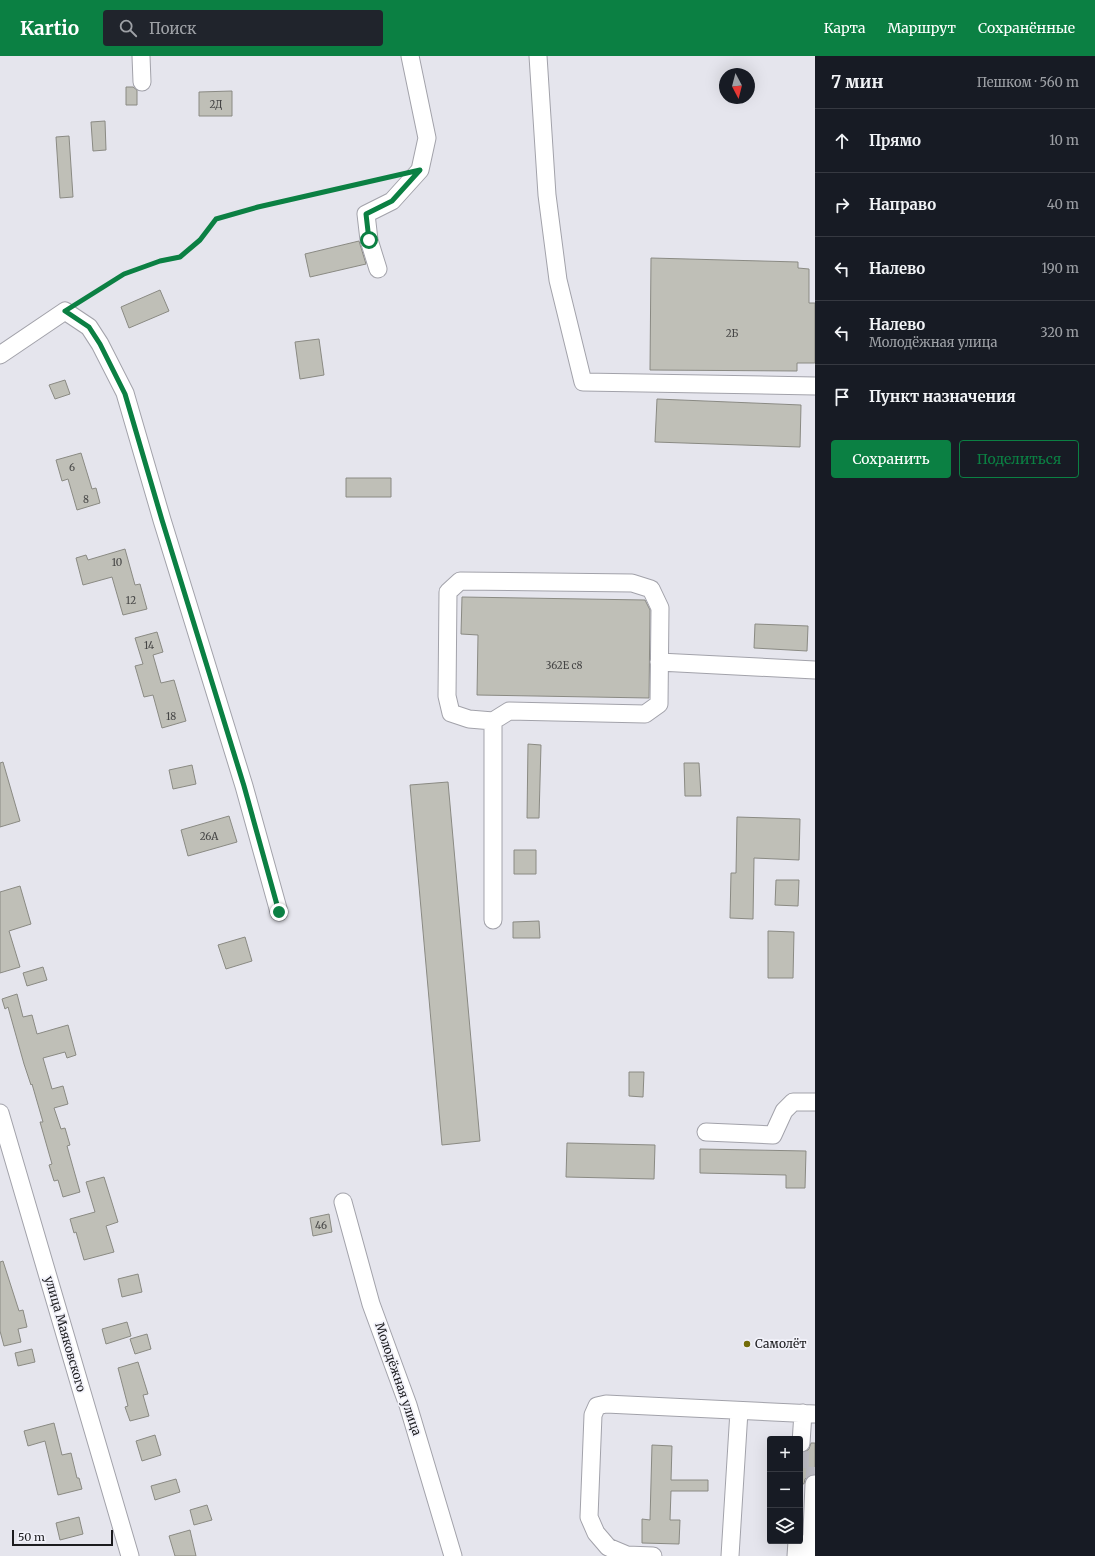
<!DOCTYPE html>
<html lang="ru">
<head>
<meta charset="utf-8">
<style>
	body { margin:0; font-family:Merriweather,serif; background:#20242c; color:#f1f3f6 }
	.controls { position:absolute; right:12px; bottom:12px; display:grid; overflow:hidden; border-radius:4px; box-shadow:0 4px 16px #0002 }
	.controls button { width:36px; height:36px; display:grid; place-items:center; padding:0; border:0; border-bottom:1px solid #363941; background:#171b24; color:#f1f3f6; font:20px sans-serif }
	.compass { position:absolute; left:719px; top:12px; width:36px; height:36px; border-radius:50%; background:#171b24; box-shadow:0 4px 16px #0002; rotate:173deg }
	.scale { position:absolute; left:12px; bottom:10px; width:101px; box-sizing:border-box; padding-left:4px; border:2px solid #1c1c1f; border-top:0; font-size:11px; line-height:14px; white-space:nowrap; color:#1c1c1f; -webkit-text-stroke:3px #f2f2fa; paint-order:stroke }
	.stop { position:absolute; width:12px; height:12px; margin:-9px; border:3px solid #0b8043; border-radius:50%; background:#fff }
	.stop.end { background:#0b8043; border-color:#fff; box-shadow:0 1px 4px #0008 }
	.list { margin:0; padding:0; list-style:none }
	h2 { display:flex; justify-content:space-between; align-items:center; height:52px; margin:0; padding:0 16px; font-size:17px }
	h2 small { font-size:13px; font-weight:400; color:#9ea1a6 }
	.list li { display:grid; grid-template-columns:26px 1fr auto; gap:12px; align-items:center; box-sizing:border-box; height:64px; padding:0 16px; border-top:1px solid #363941 }
	.list b { display:block; font-size:15px; white-space:nowrap }
	.list p { margin:0; font-size:13px; white-space:nowrap; color:#9ea1a6 }
	.list em { font-size:13px; font-style:normal; color:#9ea1a6 }
	.actions { display:flex; gap:8px; padding:12px 16px }
	.actions a { flex:1; padding:9px 0; border:1px solid #0b8043; border-radius:4px; text-align:center; font-size:14px; color:#0b8043 }
	.actions .main { background:#0b8043; color:#fff }
	.icon { flex:none; width:22px; height:22px; fill:none; stroke:currentColor; stroke-width:2; stroke-linecap:round; stroke-linejoin:round }
	.map { position:relative; flex:none; width:815px; height:1500px; overflow:hidden }
	header { display:flex; align-items:center; gap:24px; box-sizing:border-box; height:56px; padding:0 20px; background:#0b8043; color:#fff }
	header strong { font-size:19px }
	nav { display:flex; gap:22px; margin-inline-start:auto; font-size:14px }
	.search { width:280px; height:36px; background:#20242c; display:flex; align-items:center; gap:10px; box-sizing:border-box; padding:0 14px; border-radius:4px; color:#9ea1a6; font-size:15px }
	main { display:flex }
	aside { flex:1; background:#171b24 }
	.map>svg:first-child { display:block }
</style>
</head>
<body>
<header>
<strong>Kartio</strong>
<div class="search"><svg class="icon" aria-label="search" viewBox="0 0 24 24"><circle cx="10" cy="10" r="6"/><path d="M15 15l6 6"/></svg>Поиск</div>
<nav><a>Карта</a><a>Маршрут</a><a>Сохранённые</a></nav>
</header>
<main>
<div class="map">
<svg width="815" height="1500" viewBox="0 0 815 1500">
	<rect width="100%" height="100%" fill="#e5e5ed"/>
	<!-- building -->
	<path fill="#bfbfb7" stroke="#8a8a83" d="M126,31H133L137,34V49H126Z
		M232,35V60H199V36Z
		M105,65L106,94L93,95L91,66Z
		M69,80L73,141L60,142L56,81Z
		M359,185L366,208L310,221L305,198Z
		M651,202L798,206V212L809,213V247H815V307H797V315L650,314Z
		M160,234L169,255L129,272L121,251Z
		M319,283L324,319L300,323L295,286Z
		M65,324L70,338L55,343L49,329Z
		M657,343L801,349L800,391L655,386Z
		M81,397L92,433L96,432L100,447L77,454L68,423L62,425L56,404Z
		M346,422H391V441H346Z
		M125,493L135,529L140,528L147,553L123,559L112,521L83,529L76,502L86,499L88,504Z
		M462,541L645,544L650,554L649,642L477,639L478,579L461,578Z
		M755,568L808,570L807,595L754,592Z
		M157,576L163,596L153,599L161,627L174,624L186,665L162,672L153,639L144,641L135,610L143,608L135,582Z
		M528,688L541,689L539,762H527Z
		M3,706L20,765L0,771V707Z
		M684,707H699L701,740H685Z
		M192,709L196,728L173,733L169,714Z
		M448,726L480,1085L442,1089L410,729Z
		M229,760L237,786L188,800L181,774Z
		M737,761L800,763L799,804L754,802L753,863L730,862L731,817H736Z
		M514,794H536V818H514Z
		M776,824H799L798,850L775,849Z
		M20,830L31,868L9,875L20,911L0,917V836Z
		M539,865L540,882H513V866Z
		M768,875L794,876L793,922H768Z
		M245,881L252,905L226,913L218,889Z
		M43,911L47,924L27,930L23,917Z
		M17,938L23,961L32,959L37,978L68,969L76,999L67,1002L65,996L43,1002L52,1033L63,1030L68,1048L54,1052L61,1073L65,1072L70,1089L67,1090L80,1136L63,1141L58,1124L54,1125L49,1109L52,1108L40,1066H43L32,1028L31,1029L24,1008L8,951L5,953L2,943Z
		M629,1016H644L643,1041L629,1040Z
		M567,1087L655,1089L654,1123L566,1121Z
		M700,1093L806,1095L805,1132H786V1119L700,1117Z
		M104,1121L118,1166L106,1170L114,1196L84,1204L76,1176L74,1177L70,1163L95,1156L86,1126Z
		M329,1158L332,1176L313,1180L310,1162Z
		M3,1205L19,1255L23,1254L27,1271L18,1273L21,1286L4,1290L0,1275V1206Z
		M138,1218L142,1236L122,1241L118,1223Z
		M127,1266L131,1280L106,1288L102,1273Z
		M147,1278L151,1293L135,1298L130,1283Z
		M32,1293L35,1306L18,1310L15,1297Z
		M138,1306L148,1338L143,1339L149,1360L130,1365L125,1351L128,1350L118,1312Z
		M54,1367L62,1399L71,1397L77,1422H79L82,1433L58,1439L45,1385L28,1390L24,1375Z
		M155,1379L161,1399L142,1405L136,1385Z
		M811,1387H815V1418L809,1419L805,1423L804,1428L800,1427V1397L805,1396L809,1393Z
		M652,1389L672,1390L671,1424H708V1435H671L670,1464H680L679,1488L642,1487V1463L650,1464Z
		M176,1423L180,1436L155,1444L151,1430Z
		M207,1449L212,1464L194,1469L190,1454Z
		M79,1461L83,1478L60,1484L56,1467Z
		M190,1474L196,1500H175L169,1480Z"/>
	<g fill="none" stroke-linecap="round" stroke-linejoin="round">
		<!-- minor-tunnel -->
		<path stroke="#bdbdc4" stroke-width="17" stroke-dasharray="17 8" stroke-linecap="butt" d="M800,1412L801,1387
			M814,1428L815,1407"/>
		<!-- minor casing -->
		<g stroke="#a2a2aa" stroke-width="19">
			<path id="minor" d="M141,0L142,26
				M538,0L547,139L558,224L583,326L815,330
				M378,213L369,184L366,158L392,145L420,114L427,82L410,0
				M0,299L65,255L89,271L100,288L125,337L162,464L244,730L279,856
				M460,525L632,527L651,533L660,552L659,648L645,658L509,655L493,665L469,663L451,657L447,640L448,536Z
				M659,606L815,614
				M493,665V864
				M0,1057L130,1500
				M706,1076L773,1079L784,1055L793,1046H815
				M343,1146L371,1248L408,1349L453,1500
				M801,1387L803,1357
				M653,1500L627,1499L608,1491L596,1477L589,1461L593,1359L597,1350L606,1348L815,1358
				M730,1500L739,1355
				M796,1500L797,1485
				M811,1500L814,1428"/>
		</g>
		<!-- path -->
		<path stroke="#87878c" stroke-width="2.5" stroke-dasharray="2 3" stroke-linecap="butt" d="M79,246L124,218L160,205L180,201L200,184L216,163L258,151L395,119"/>
		<!-- minor -->
		<use href="#minor" stroke="#fff" stroke-width="17"/>
	</g>
	<g fill="none" stroke-linecap="round" stroke-linejoin="round">
		<!-- route -->
		<path stroke="#0b8043" stroke-width="5" d="M279,856L244,730L162,464L125,338L100,288L89,271L65,255L124,218L160,205L180,201L200,184L216,163L258,151L420,114L392,145L366,158L369,184"/>
	</g>
	<!-- markers -->
	<circle fill="#736c09" stroke="#f2f2fa" stroke-width="1.5" cx="747" cy="1288" r="4"/>
	<g text-anchor="middle" stroke-width="3.5" stroke-linejoin="round" paint-order="stroke">
		<!-- number labels -->
		<g font-size="10" fill="#454545">
			<text x="216" y="52">2Д</text>
			<text x="732" y="281">2Б</text>
			<text x="72" y="415">6</text>
			<text x="86" y="447">8</text>
			<text x="117" y="510">10</text>
			<text x="131" y="548">12</text>
			<text x="149" y="593">14</text>
			<text x="564" y="613">362Е с8</text>
			<text x="171" y="664">18</text>
			<text x="209" y="784">26А</text>
			<text x="321" y="1173">46</text>
		</g>
		<!-- street labels -->
		<g font-size="12" fill="#1c1c1f" stroke="#f2f2fa">
			<text transform="translate(65 1278) rotate(74)" y="4">улица Маяковского</text>
			<text transform="translate(398 1323) rotate(71)" y="4">Молодёжная улица</text>
		</g>
		<!-- poi labels -->
		<g font-size="12" fill="#1c1c1f" stroke="#f2f2fa" text-anchor="start">
			<text x="755" y="1292">Самолёт</text>
		</g>
	</g>
</svg>
<div class="controls">
<button>+</button>
<button>−</button>
<button><svg class="icon" aria-label="layers" viewBox="0 0 24 24"><path d="M12 4l9 5-9 5-9-5zM3 14l9 5 9-5"/></svg></button>
</div>
<svg class="compass" viewBox="-18 -18 36 36"><path d="M0-13l5 13h-10z" fill="#e53935"/><path d="M0 13l5-13h-10z" fill="#9ea1a6"/></svg>
<div class="scale">50 m</div>
<div class="stop" style="left:369px;top:184px"></div>
<div class="stop end" style="left:279px;top:856px"></div>
</div>
<aside>
<h2>7 мин<small>Пешком · 560 m</small></h2>
<ul class="list">
<li><svg class="icon" aria-label="ahead" viewBox="0 0 24 24"><path d="M12 20V5M6 11l6-6 6 6"/></svg><div><b>Прямо</b></div><em>10 m</em></li>
<li><svg class="icon" aria-label="right" viewBox="0 0 24 24"><path d="M7 20v-9h11M14 6l5 5-5 5"/></svg><div><b>Направо</b></div><em>40 m</em></li>
<li><svg class="icon" aria-label="left" viewBox="0 0 24 24"><path d="M17 20v-9H6M10 6l-5 5 5 5"/></svg><div><b>Налево</b></div><em>190 m</em></li>
<li><svg class="icon" aria-label="left" viewBox="0 0 24 24"><path d="M17 20v-9H6M10 6l-5 5 5 5"/></svg><div><b>Налево</b><p>Молодёжная улица</p></div><em>320 m</em></li>
<li><svg class="icon" aria-label="arrive" viewBox="0 0 24 24"><path d="M6 21V4h12l-3 4 3 4H6"/></svg><div><b>Пункт назначения</b></div></li>
</ul>
<div class="actions"><a class="main">Сохранить</a><a>Поделиться</a></div>
</aside>
</main>
</body>
</html>
